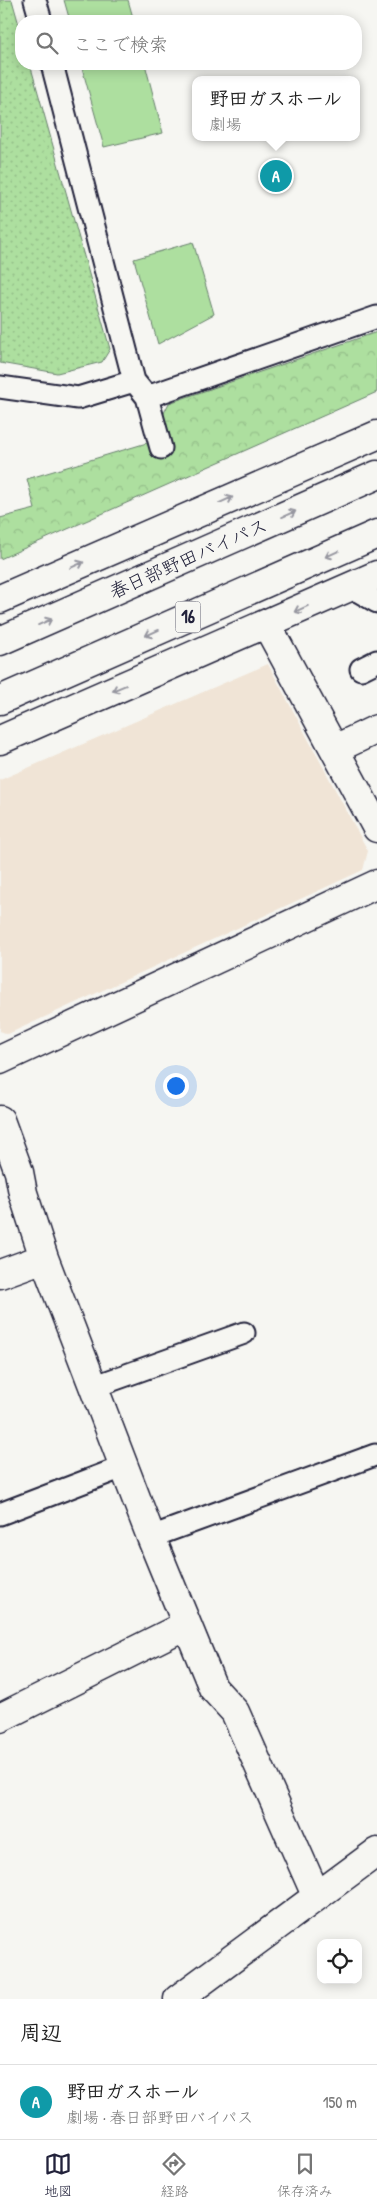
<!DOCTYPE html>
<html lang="ja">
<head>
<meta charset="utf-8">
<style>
	body { margin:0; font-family:"Patrick Hand","Klee One",sans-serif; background:#f6f6f6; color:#222 }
	.controls { position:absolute; right:15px; bottom:15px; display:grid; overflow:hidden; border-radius:10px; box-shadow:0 2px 12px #0003 }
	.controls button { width:45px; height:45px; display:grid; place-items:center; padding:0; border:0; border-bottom:1px solid #e0e0e0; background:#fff; color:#222; font:25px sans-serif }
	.you { position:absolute; left:175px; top:1085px; width:18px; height:18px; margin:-12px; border:4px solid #fff; border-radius:50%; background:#1a73e8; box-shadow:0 0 0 8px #1a73e833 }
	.badge { display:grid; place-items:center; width:32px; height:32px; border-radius:50%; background:#22223b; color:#fff; font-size:16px; font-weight:700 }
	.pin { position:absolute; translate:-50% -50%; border:2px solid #fff; box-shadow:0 1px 5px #0006 }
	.popup { position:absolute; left:192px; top:76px; width:168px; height:65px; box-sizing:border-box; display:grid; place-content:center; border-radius:10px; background:#fff; filter:drop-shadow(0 1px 4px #0005); font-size:16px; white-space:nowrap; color:#767676 }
	.popup b { font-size:19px; color:#222 }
	.popup::after { content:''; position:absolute; left:50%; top:100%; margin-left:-10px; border:10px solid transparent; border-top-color:#fff }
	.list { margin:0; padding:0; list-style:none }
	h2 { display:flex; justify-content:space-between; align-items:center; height:65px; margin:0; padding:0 20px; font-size:21px }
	h2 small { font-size:16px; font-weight:400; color:#767676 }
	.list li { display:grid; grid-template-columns:32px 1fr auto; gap:15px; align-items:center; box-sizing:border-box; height:75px; padding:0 20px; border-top:1px solid #e0e0e0 }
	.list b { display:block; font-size:19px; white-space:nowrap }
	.list p { margin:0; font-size:16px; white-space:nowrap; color:#767676 }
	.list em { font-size:16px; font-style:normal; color:#767676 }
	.icon { flex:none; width:28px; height:28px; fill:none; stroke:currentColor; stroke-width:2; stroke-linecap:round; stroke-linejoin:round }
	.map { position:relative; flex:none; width:377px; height:1999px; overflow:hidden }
	.search { position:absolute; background:#fff; box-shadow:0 2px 12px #0003; left:15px; right:15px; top:15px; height:55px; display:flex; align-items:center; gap:12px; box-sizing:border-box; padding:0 18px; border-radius:20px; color:#767676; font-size:19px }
	.sheet { height:140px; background:#fff }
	nav { display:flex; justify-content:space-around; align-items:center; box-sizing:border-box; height:70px; border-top:1px solid #e0e0e0; background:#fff; font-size:14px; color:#767676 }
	nav a { display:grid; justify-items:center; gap:2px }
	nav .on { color:#22223b }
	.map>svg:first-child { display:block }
</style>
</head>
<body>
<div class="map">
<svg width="377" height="1999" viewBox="0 0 377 1999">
	<defs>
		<pattern id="forest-crowns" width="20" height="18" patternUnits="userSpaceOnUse" patternTransform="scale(1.25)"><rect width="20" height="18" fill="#addf9f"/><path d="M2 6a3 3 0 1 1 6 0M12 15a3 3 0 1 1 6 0" fill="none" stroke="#95bf8a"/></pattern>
		<pattern id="park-dots" width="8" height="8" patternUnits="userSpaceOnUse" patternTransform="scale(1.25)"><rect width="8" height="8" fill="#addf9f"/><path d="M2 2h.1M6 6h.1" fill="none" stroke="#95bf8a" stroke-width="1.8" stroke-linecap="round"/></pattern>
	</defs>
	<rect width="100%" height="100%" fill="#f6f6f2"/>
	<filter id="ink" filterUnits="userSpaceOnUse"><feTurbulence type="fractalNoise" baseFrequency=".02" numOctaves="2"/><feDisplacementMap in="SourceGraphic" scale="10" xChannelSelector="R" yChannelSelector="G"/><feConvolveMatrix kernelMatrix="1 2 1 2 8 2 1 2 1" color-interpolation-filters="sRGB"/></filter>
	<g filter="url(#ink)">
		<!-- built -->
		<path fill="#f0e4d6" d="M268,664L368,851L363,870L8,1034L0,1031V780Z"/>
		<!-- green -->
		<path fill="#addf9f" stroke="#68806d" d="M64,0H128L134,21H70Z
			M81,64H145L163,133L104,147Z
			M193,242L214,314L158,344L134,259Z"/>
		<!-- forest -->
		<path fill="url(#forest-crowns)" stroke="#68806d" d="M377,332V392L0,559V518L35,509L27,479L170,436L163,415L169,403Z"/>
		<!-- park -->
		<path fill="url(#park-dots)" stroke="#68806d" d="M0,0H12L21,32V64H30L110,349L102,362L57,373L0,363Z"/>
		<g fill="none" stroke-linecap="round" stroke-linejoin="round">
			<!-- lane casing -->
			<g stroke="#22223b" stroke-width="25">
				<path id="lane" d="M35,0L41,21
					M52,64L134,381L147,397L377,317
					M0,387L78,398L134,381
					M147,397L161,448
					M351,587L377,602
					M361,669L377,661
					M93,1387L244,1333
					M0,1514L123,1467
					M151,1537L375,1455"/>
			</g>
			<!-- street casing -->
			<g stroke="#22223b" stroke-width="31">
				<path id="street" d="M267,625L377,828
					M335,749L377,729
					M0,1060L377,884
					M0,1120L19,1172L23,1193L44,1258L151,1537L213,1688L235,1712L316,1895
					M0,1274L44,1258
					M0,1718L186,1625
					M178,1999L377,1852"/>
			</g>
			<!-- highway casing -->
			<g stroke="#22223b" stroke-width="31">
				<path id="highway" d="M0,599L377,435
					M0,641L377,475
					M0,700L377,534
					M0,740L377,575"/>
			</g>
			<!-- lane -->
			<use href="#lane" stroke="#f6f6f2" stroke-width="21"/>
			<!-- street -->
			<use href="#street" stroke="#f6f6f2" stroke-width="28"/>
			<!-- highway -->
			<use href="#highway" stroke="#f6f6f2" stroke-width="28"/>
		</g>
		<!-- one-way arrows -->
		<defs><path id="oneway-shaft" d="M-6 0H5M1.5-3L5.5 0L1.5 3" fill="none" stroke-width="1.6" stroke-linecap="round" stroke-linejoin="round" transform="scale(1.25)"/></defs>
		<g stroke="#9797a0">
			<use href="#oneway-shaft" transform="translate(226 500) rotate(-24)"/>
			<use href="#oneway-shaft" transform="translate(289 514) rotate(-24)"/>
			<use href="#oneway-shaft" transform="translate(332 554) rotate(156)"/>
			<use href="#oneway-shaft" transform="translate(77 565) rotate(-24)"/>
			<use href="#oneway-shaft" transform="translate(301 609) rotate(156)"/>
			<use href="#oneway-shaft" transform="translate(45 622) rotate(-24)"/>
			<use href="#oneway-shaft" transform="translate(152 633) rotate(156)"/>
			<use href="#oneway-shaft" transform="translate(119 688) rotate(157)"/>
		</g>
	</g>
	<g text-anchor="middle" stroke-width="5" stroke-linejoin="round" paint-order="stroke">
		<!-- shield labels -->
		<rect fill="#f6f6f2" stroke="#626272" stroke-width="1" x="175.5" y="601.5" width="25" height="31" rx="4"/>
		<g font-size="18" font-weight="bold" fill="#22223b">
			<text x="188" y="623">16</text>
		</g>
		<!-- street labels -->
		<g font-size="19" fill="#22223b" stroke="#f6f6f2">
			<text transform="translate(188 558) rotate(-24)" y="7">春日部野田バイパス</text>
		</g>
	</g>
</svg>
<div class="controls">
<button><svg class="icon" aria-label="locate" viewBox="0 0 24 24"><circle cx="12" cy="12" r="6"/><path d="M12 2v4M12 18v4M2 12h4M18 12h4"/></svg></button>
</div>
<div class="you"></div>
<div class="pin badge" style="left:276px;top:176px;background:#0f9aa8">A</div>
<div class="popup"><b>野田ガスホール</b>劇場</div>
<div class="search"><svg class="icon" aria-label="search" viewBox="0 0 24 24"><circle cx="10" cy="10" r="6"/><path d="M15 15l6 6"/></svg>ここで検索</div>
</div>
<section class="sheet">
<h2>周辺<small></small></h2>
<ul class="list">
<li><span class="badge" style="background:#0f9aa8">A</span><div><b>野田ガスホール</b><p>劇場 · 春日部野田バイパス</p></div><em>150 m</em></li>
</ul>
</section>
<nav>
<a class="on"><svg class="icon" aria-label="map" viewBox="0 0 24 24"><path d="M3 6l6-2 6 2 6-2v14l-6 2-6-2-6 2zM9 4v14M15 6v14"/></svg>地図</a>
<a><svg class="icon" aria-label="directions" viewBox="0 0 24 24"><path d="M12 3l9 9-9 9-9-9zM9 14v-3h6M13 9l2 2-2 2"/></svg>経路</a>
<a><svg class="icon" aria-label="saved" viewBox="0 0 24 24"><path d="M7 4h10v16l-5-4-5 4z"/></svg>保存済み</a>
</nav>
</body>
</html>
